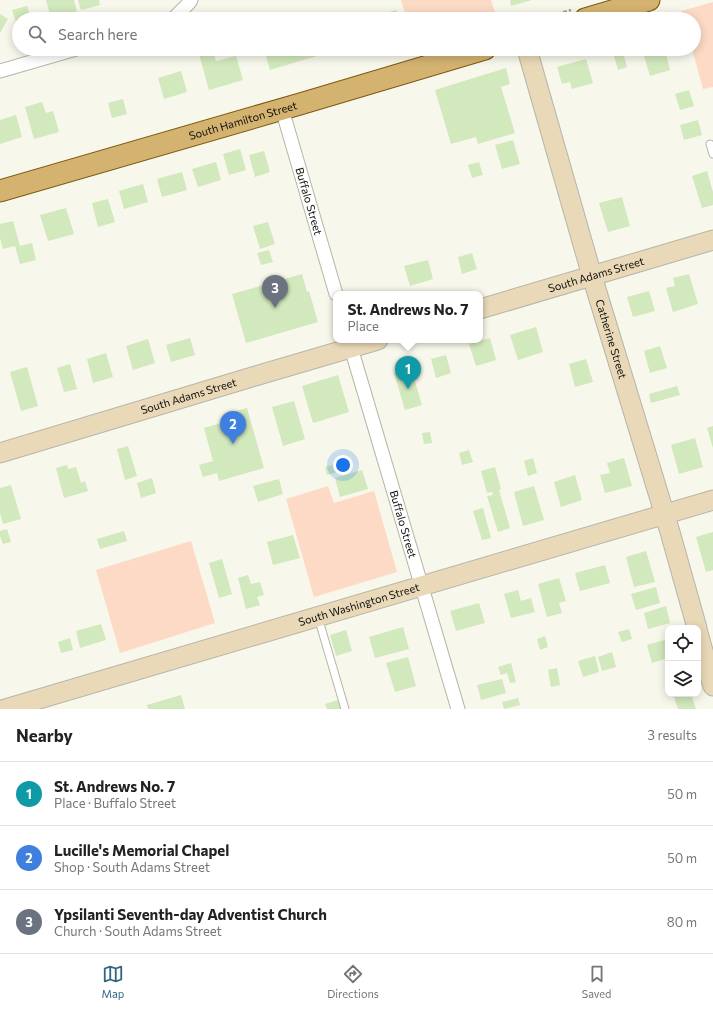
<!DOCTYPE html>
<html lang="en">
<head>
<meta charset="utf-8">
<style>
	body { margin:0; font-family:Commissioner,sans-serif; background:#f2f2f2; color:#222 }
	.controls { position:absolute; right:12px; bottom:12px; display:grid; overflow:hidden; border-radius:8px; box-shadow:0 2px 10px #0003 }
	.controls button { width:36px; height:36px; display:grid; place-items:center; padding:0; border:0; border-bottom:1px solid #e0e0e0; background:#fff; color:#222; font:20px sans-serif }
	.you { position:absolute; left:343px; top:465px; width:14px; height:14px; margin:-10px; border:3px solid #fff; border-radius:50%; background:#1a73e8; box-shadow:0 0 0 6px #1a73e833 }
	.badge { display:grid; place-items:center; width:26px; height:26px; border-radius:50%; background:#306782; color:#fff; font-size:13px; font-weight:700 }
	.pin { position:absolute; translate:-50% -33px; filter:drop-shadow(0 1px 2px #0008) }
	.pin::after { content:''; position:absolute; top:21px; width:14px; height:12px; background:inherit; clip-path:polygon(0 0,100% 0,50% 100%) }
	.popup { position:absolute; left:333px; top:291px; width:150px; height:52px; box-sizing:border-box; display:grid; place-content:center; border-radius:8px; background:#fff; filter:drop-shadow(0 1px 3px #0005); font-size:13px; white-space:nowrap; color:#767676 }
	.popup b { font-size:15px; color:#222 }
	.popup::after { content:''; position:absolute; left:50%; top:100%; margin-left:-8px; border:8px solid transparent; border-top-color:#fff }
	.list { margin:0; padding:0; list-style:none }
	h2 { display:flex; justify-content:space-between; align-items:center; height:52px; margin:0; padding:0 16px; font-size:17px }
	h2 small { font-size:13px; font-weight:400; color:#767676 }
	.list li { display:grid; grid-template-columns:26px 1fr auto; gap:12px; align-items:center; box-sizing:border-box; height:64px; padding:0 16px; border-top:1px solid #e0e0e0 }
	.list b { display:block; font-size:15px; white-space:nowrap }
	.list p { margin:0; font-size:13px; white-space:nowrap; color:#767676 }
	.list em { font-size:13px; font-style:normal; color:#767676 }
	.icon { flex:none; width:22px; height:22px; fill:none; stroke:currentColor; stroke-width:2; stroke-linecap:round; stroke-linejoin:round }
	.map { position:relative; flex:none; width:713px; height:709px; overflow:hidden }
	.search { position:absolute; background:#fff; box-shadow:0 2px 10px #0003; left:12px; right:12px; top:12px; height:44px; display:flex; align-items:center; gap:10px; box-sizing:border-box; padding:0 14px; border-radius:22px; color:#767676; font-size:15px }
	.sheet { height:244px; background:#fff }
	nav { display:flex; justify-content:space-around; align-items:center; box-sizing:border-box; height:56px; border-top:1px solid #e0e0e0; background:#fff; font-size:11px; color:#767676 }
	nav a { display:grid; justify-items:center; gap:2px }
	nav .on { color:#306782 }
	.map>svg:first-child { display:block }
</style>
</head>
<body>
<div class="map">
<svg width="713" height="709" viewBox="0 0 713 709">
	<rect width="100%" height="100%" fill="#f7f7eb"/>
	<!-- green -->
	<path fill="#fddac5" d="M401,0H491L497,19H407Z
		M713,2V87L703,89L692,49H694V19H683L681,11Z
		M328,486L334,503L374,491L397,572L314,597L286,499Z
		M191,541L215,623L120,653L96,570Z"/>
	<!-- building -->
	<path fill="#d2e8bd" d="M46,0H74L77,12L51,19Z
		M78,0H99L100,5L81,10Z
		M510,0H532L511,6Z
		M27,6L31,19H19V25H17L12,10Z
		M396,10L399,19H375V16Z
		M0,14L8,19L0,33Z
		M264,49H315L317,56L270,70Z
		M612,49H622L627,67L618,70Z
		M642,49H665L670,70L650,76Z
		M213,50L216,61L236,56L243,80L209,90L199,54Z
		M586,59L593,83L572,89L570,82L562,84L557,67Z
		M506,68L510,84L501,87L515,133L478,144L476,137L451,144L435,90Z
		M181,71L187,92L164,99L158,78Z
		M689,90L694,106L680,110L675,94Z
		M123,99L127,114L112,118L108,103Z
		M42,102L46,113L53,111L59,132L34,139L25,107Z
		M16,115L22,137L0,144V120Z
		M698,120L702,135L684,140L680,125Z
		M513,140L520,164L502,169L495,145Z
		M240,149L246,170L229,175L223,154Z
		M264,151L270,172L255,177L249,155Z
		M216,162L221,180L198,187L192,169Z
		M479,162L483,175L472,178L468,165Z
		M707,171L713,192V205L702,208L692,176Z
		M182,172L187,190L162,197L157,179Z
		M143,184L148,202L124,209L119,191Z
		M622,197L630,226L608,232L599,203Z
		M108,199L115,222L98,227L92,203Z
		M66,208L74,234L48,241L40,215Z
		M13,221L20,246L32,243L36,260L20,264L15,246L3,249L0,238V224Z
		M268,222L275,244L260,249L253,226Z
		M269,250L273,262L261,265L257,253Z
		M472,253L477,269L462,274L458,257Z
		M428,260L433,279L410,286L404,266Z
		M302,274L307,292L309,291L318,322L246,343L232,294Z
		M689,274L698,304L673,312L666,288L675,286L673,278Z
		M649,291L655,311L633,317L627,297Z
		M536,327L543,352L518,360L510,335Z
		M190,338L195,355L171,362L166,345Z
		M490,338L496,360L476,366L469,344Z
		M148,339L155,363L133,370L126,346Z
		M660,346L667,368L650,373L644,351Z
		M106,353L113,377L93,383L87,359Z
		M446,355L451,373L436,378L431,359Z
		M586,359L593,382L575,387L569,364Z
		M70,364L77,389L64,392L57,368Z
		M27,367L38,406L21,411L10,372Z
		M411,368L422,405L405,410L394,373Z
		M338,375L349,412L313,423L302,386Z
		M677,386L680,395L651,403L649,394Z
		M294,401L305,439L283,446L272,407Z
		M247,408L264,468L219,481L217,473L203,477L199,465L213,461L204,428L228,421L225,414Z
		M713,426V448L707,428Z
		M430,432L432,443L424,444L422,433Z
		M695,438L703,467L679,474L671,445Z
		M128,446L137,476L125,480L117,449Z
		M469,450L473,462L462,465L459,453Z
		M533,458L537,473L528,476L524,461Z
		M624,458L632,486L605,493L600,475L610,473L607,463Z
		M349,460L351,468L327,475L325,467Z
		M67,465L68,469L76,467L81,483L85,481L88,491L64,498L56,468Z
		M495,467L501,489L499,490L510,528L498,532L487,496L493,495L492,492L487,493L481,471Z
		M362,470L368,489L340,497L335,478Z
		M575,475L582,500L561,507L554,482Z
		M152,478L156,493L141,498L137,483Z
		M279,479L283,494L258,502L253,486Z
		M11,485L21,519L3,524L0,513V488Z
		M534,486L544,520L523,526L514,492Z
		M483,508L491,538L482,540L473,511Z
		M7,529L11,542L3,544L0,536V531Z
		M124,531L127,541L100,549L97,539Z
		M713,532V570L706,572L696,537Z
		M293,535L300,558L273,565L267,542Z
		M646,551L655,582L634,587L626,557Z
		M222,559L232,594L219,598L209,563Z
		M605,565L610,583L580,591L575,573Z
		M248,575L251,584L260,582L264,595L257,597L260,605L246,609L238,578Z
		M559,578L566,601L559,603L562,613L547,617L538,584Z
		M656,587L660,603L636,610L631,594Z
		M518,590L521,601L531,598L535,612L511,618L504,594Z
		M479,603L485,623L456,631L450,611Z
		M666,606L670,623L648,629L644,613Z
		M101,624L106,640L80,648L76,631Z
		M403,627L409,649L375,658L369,637Z
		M629,629L632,639L622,642L618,632Z
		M346,630L352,651L336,656L330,635Z
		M545,636L548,647L540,650L537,639Z
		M70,638L73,650L61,653L58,642Z
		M668,639V658L652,663L647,645Z
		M612,652L616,667L602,671L598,657Z
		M595,656L599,672L583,677L578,661Z
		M408,657L416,686L395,692L386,663Z
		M511,663L516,682L510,683L507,673L501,675L498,667Z
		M557,668L560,685L551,687L548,670Z
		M502,679L506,693L481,700L477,685Z
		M673,694H691L696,709H678Z
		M181,695L185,709H148L147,705Z
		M518,698L520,705L504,709L502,702Z
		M338,700L341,709H327L325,704Z"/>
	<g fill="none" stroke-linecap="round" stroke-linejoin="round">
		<!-- lane casing -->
		<g stroke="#b6b5aa" stroke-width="9">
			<path id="lane" d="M710,144L713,154
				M318,617L345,709"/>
		</g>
		<!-- street casing -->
		<g stroke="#b6b5aa" stroke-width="15">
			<g id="street">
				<path d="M173,19L189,3L191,0"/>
				<path d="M0,71L76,49"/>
				<path id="s1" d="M282,109L336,294"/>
				<path id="s2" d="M349,341L458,709"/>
			</g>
		</g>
		<!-- secondary casing -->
		<g stroke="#b6b5aa" stroke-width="21">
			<g id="secondary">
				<path id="s3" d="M527,49L592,276L670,532L697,628"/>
				<path id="s4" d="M480,309L713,240"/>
				<path id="s5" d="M0,453L252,377L378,340"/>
				<path d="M698,633L713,686"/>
				<path id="s6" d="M5,709L713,500"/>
			</g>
		</g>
		<!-- primary casing -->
		<g stroke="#7d5910" stroke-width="23">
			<g id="primary">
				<path d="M585,19L649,0"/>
				<path id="s7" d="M0,191L300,104L485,49"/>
			</g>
		</g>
		<!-- path -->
		<path stroke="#a0a097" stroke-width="2.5" stroke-dasharray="4 2" stroke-linecap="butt" d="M540,19L571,10"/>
		<!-- lane -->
		<use href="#lane" stroke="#fff" stroke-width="7"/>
		<!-- street -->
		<use href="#street" stroke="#fff" stroke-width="13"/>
		<!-- secondary -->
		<use href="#secondary" stroke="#ead9b8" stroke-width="19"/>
		<!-- primary -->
		<use href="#primary" stroke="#d4b371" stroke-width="21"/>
	</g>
	<g text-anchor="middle" stroke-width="3.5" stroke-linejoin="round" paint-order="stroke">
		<!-- street labels -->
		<g font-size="11" fill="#0f0f0b" stroke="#f7f7eb">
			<text dy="4" stroke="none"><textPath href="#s7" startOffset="253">South Hamilton Street</textPath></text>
			<text dy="4" stroke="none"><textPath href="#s1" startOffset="96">Buffalo Street</textPath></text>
			<text dy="4" stroke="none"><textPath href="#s4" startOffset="121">South Adams Street</textPath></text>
			<text dy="4" stroke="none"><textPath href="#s3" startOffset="302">Catherine Street</textPath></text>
			<text dy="4" stroke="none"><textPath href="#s5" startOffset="197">South Adams Street</textPath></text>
			<text dy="4" stroke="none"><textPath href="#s2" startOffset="191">Buffalo Street</textPath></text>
			<text dy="4" stroke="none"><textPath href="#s6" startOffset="369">South Washington Street</textPath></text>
		</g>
	</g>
</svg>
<div class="controls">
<button><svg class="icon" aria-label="locate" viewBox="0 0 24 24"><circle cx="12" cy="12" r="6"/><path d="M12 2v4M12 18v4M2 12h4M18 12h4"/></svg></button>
<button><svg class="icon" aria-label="layers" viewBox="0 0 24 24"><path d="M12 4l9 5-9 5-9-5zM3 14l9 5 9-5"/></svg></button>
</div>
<div class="you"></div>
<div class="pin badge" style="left:408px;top:389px;background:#0f9aa8">1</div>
<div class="popup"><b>St. Andrews No. 7</b>Place</div>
<div class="pin badge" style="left:233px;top:444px;background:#3f7fe0">2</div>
<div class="pin badge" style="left:275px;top:308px;background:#6b7280">3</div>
<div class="search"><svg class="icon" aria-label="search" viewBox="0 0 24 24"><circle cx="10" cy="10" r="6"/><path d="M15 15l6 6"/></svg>Search here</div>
</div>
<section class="sheet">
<h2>Nearby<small>3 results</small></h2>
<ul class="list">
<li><span class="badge" style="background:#0f9aa8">1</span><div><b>St. Andrews No. 7</b><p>Place · Buffalo Street</p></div><em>50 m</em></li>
<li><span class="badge" style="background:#3f7fe0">2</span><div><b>Lucille's Memorial Chapel</b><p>Shop · South Adams Street</p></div><em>50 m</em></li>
<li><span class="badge" style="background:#6b7280">3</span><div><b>Ypsilanti Seventh-day Adventist Church</b><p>Church · South Adams Street</p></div><em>80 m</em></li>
</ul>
</section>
<nav>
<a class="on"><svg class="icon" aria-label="map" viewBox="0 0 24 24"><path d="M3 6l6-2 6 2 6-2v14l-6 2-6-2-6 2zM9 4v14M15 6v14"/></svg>Map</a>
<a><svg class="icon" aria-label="directions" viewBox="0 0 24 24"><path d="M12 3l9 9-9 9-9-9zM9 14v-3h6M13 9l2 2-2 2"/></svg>Directions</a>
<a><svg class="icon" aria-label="saved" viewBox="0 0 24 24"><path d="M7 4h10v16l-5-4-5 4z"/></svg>Saved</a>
</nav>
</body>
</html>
